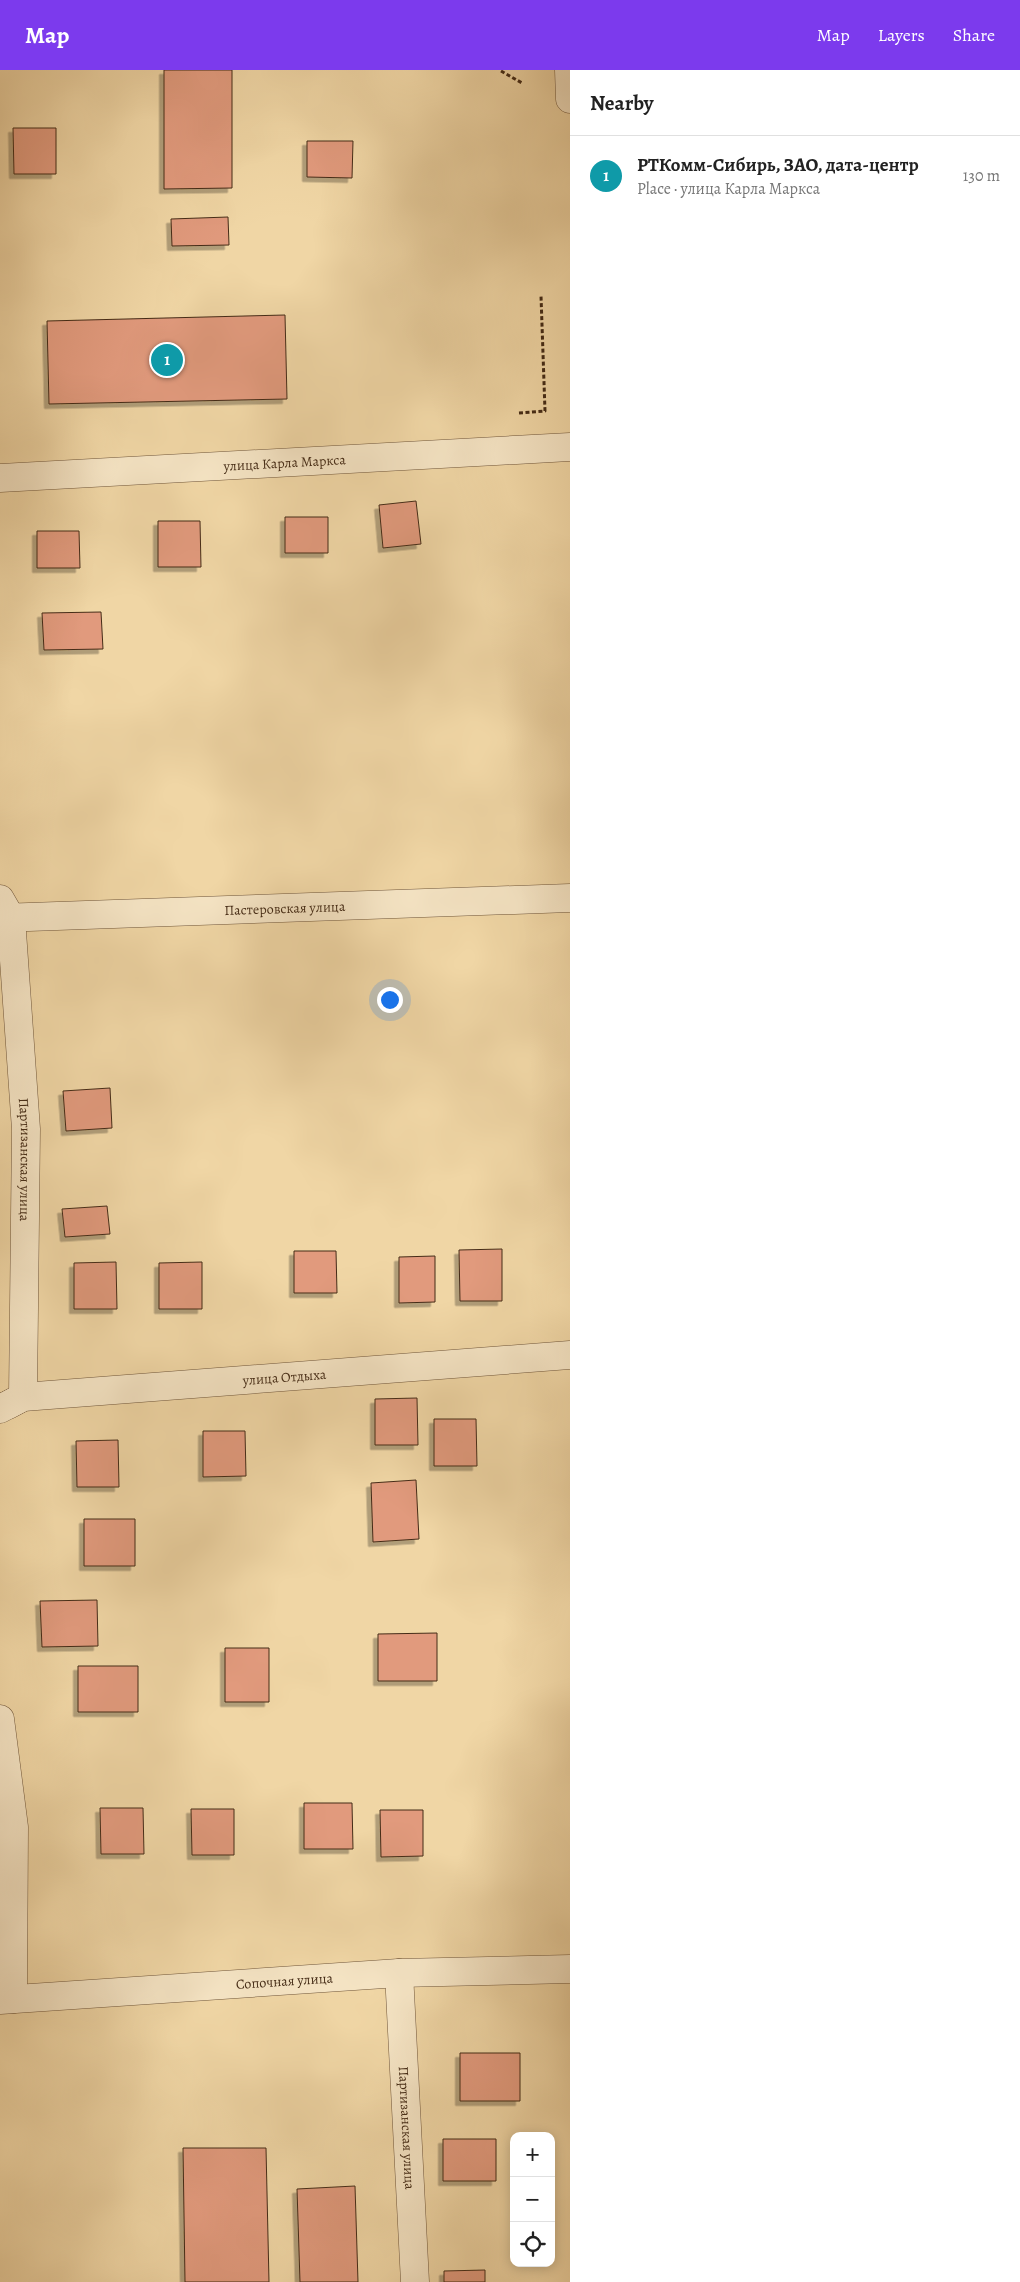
<!DOCTYPE html>
<html lang="en">
<head>
<meta charset="utf-8">
<style>
	body { margin:0; font-family:Alegreya,serif; background:#f6f6f6; color:#222 }
	.controls { position:absolute; right:15px; bottom:15px; display:grid; overflow:hidden; border-radius:10px; box-shadow:0 2px 12px #0003 }
	.controls button { width:45px; height:45px; display:grid; place-items:center; padding:0; border:0; border-bottom:1px solid #e0e0e0; background:#fff; color:#222; font:25px sans-serif }
	.you { position:absolute; left:389px; top:929px; width:18px; height:18px; margin:-12px; border:4px solid #fff; border-radius:50%; background:#1a73e8; box-shadow:0 0 0 8px #1a73e833 }
	.badge { display:grid; place-items:center; width:32px; height:32px; border-radius:50%; background:#7c3aed; color:#fff; font-size:16px; font-weight:700 }
	.pin { position:absolute; translate:-50% -50%; border:2px solid #fff; box-shadow:0 1px 5px #0006 }
	.list { margin:0; padding:0; list-style:none }
	h2 { display:flex; justify-content:space-between; align-items:center; height:65px; margin:0; padding:0 20px; font-size:21px }
	h2 small { font-size:16px; font-weight:400; color:#767676 }
	.list li { display:grid; grid-template-columns:32px 1fr auto; gap:15px; align-items:center; box-sizing:border-box; height:80px; padding:0 20px; border-top:1px solid #e0e0e0 }
	.list b { display:block; font-size:19px; white-space:nowrap }
	.list p { margin:0; font-size:16px; white-space:nowrap; color:#767676 }
	.list em { font-size:16px; font-style:normal; color:#767676 }
	.icon { flex:none; width:28px; height:28px; fill:none; stroke:currentColor; stroke-width:2; stroke-linecap:round; stroke-linejoin:round }
	.map { position:relative; flex:none; width:570px; height:2212px; overflow:hidden }
	header { display:flex; align-items:center; gap:30px; box-sizing:border-box; height:70px; padding:0 25px; background:#7c3aed; color:#fff }
	header strong { font-size:24px }
	nav { display:flex; gap:28px; margin-inline-start:auto; font-size:18px }
	main { display:flex }
	aside { flex:1; background:#fff }
	.map>svg:first-child { display:block }
</style>
</head>
<body>
<header>
<strong>Map</strong>
<nav><a>Map</a><a>Layers</a><a>Share</a></nav>
</header>
<main>
<div class="map">
<svg width="570" height="2212" viewBox="0 0 570 2212">
	<defs>
		<filter id="shadow"><feDropShadow dx="-4.5" dy="4.5" stdDeviation="0" flood-color="#0004"/></filter>
	</defs>
	<rect width="100%" height="100%" fill="#f0d6a5"/>
	<filter id="stains"><feTurbulence type="fractalNoise" baseFrequency=".004" numOctaves="4"/><feColorMatrix values="0 0 0 0 .2 0 0 0 0 .09 0 0 0 0 .02 0 0 0 .5 -.17"/></filter>
	<radialGradient id="worn" r=".72"><stop offset=".6" stop-color="#630" stop-opacity="0"/><stop offset="1" stop-color="#630" stop-opacity=".3"/></radialGradient>
	<!-- building -->
	<path fill="#e19a7d" stroke="#452c17" filter="url(#shadow)" d="M164,0H232V118L164,119Z
		M13,58H56V104H14Z
		M307,71H353L352,108L307,107Z
		M228,147L229,175L172,176L171,149Z
		M285,245L287,329L49,334L47,251Z
		M416,431L421,474L383,478L379,435Z
		M285,447H328V483H285Z
		M158,451H200L201,497H158Z
		M37,461H79L80,498H37Z
		M101,542L103,579L44,580L42,543Z
		M110,1018L112,1058L66,1061L63,1021Z
		M107,1136L110,1164L65,1167L62,1139Z
		M502,1179V1231H460L459,1180Z
		M294,1181H336L337,1223H294Z
		M435,1186V1232L399,1233V1187Z
		M116,1192L117,1239H74V1193Z
		M202,1192V1239H159V1193Z
		M417,1328L418,1375H375V1329Z
		M434,1349H476L477,1396H434Z
		M203,1361H245L246,1406L203,1407Z
		M118,1370L119,1417H77L76,1371Z
		M416,1410L419,1469L373,1472L371,1413Z
		M84,1449H135V1496H84Z
		M97,1530L98,1576L42,1577L40,1531Z
		M437,1563V1611H378V1564Z
		M225,1578H269V1632H225Z
		M78,1596H138V1642H78Z
		M304,1733H352L353,1779H304Z
		M100,1738H143L144,1784H101Z
		M191,1739H234V1785H192Z
		M380,1740H423V1786L381,1787Z
		M460,1983H520V2031H460Z
		M443,2069H496V2111H443Z
		M183,2078H266L269,2212H185Z
		M355,2116L358,2212H300L297,2119Z
		M485,2200V2212H444V2201Z"/>
	<g fill="none" stroke-linecap="round" stroke-linejoin="round">
		<!-- minor casing -->
		<g stroke="#70563a" stroke-width="29">
			<g id="minor">
				<path d="M569,0L570,29"/>
				<path id="s1" d="M0,408L570,377"/>
				<path id="s2" d="M0,829L11,848L26,1059L23,1327L8,1335"/>
				<path id="s3" d="M0,848L570,828"/>
				<path id="s4" d="M0,1339L23,1327L570,1285"/>
				<path d="M0,1649L14,1757L13,1929"/>
				<path id="s5" d="M399,1903L415,2212"/>
				<path id="s6" d="M0,1930L399,1903L570,1899"/>
			</g>
		</g>
		<!-- path -->
		<path stroke="#452c17" stroke-width="3" stroke-dasharray="4 2.5" stroke-linecap="butt" d="M501,1L522,13
			M519,343L545,341L541,226"/>
		<!-- minor -->
		<use href="#minor" stroke="#f5e4c4" stroke-width="28"/>
	</g>
	<g text-anchor="middle" stroke-width="4" stroke-linejoin="round" paint-order="stroke">
		<!-- street labels -->
		<g font-size="14" fill="#452c17" stroke="#f5e4c4">
			<text dy="5" stroke="none"><textPath href="#s1" startOffset="285">улица Карла Маркса</textPath></text>
			<text dy="5" stroke="none"><textPath href="#s3" startOffset="285">Пастеровская улица</textPath></text>
			<text dy="5" stroke="none"><textPath href="#s2" startOffset="264">Партизанская улица</textPath></text>
			<text dy="5" stroke="none"><textPath href="#s4" startOffset="288">улица Отдыха</textPath></text>
			<text dy="5" stroke="none"><textPath href="#s6" startOffset="285">Сопочная улица</textPath></text>
			<text dy="5" stroke="none"><textPath href="#s5" startOffset="155">Партизанская улица</textPath></text>
		</g>
	</g>
	<rect width="100%" height="100%" filter="url(#stains)"/>
	<rect width="100%" height="100%" fill="url(#worn)"/>
</svg>
<div class="controls">
<button>+</button>
<button>−</button>
<button><svg class="icon" aria-label="locate" viewBox="0 0 24 24"><circle cx="12" cy="12" r="6"/><path d="M12 2v4M12 18v4M2 12h4M18 12h4"/></svg></button>
</div>
<div class="you"></div>
<div class="pin badge" style="left:167px;top:290px;background:#0f9aa8">1</div>
</div>
<aside>
<h2>Nearby<small></small></h2>
<ul class="list">
<li><span class="badge" style="background:#0f9aa8">1</span><div><b>РТКомм-Сибирь, ЗАО, дата-центр</b><p>Place · улица Карла Маркса</p></div><em>130 m</em></li>
</ul>
</aside>
</main>
</body>
</html>
